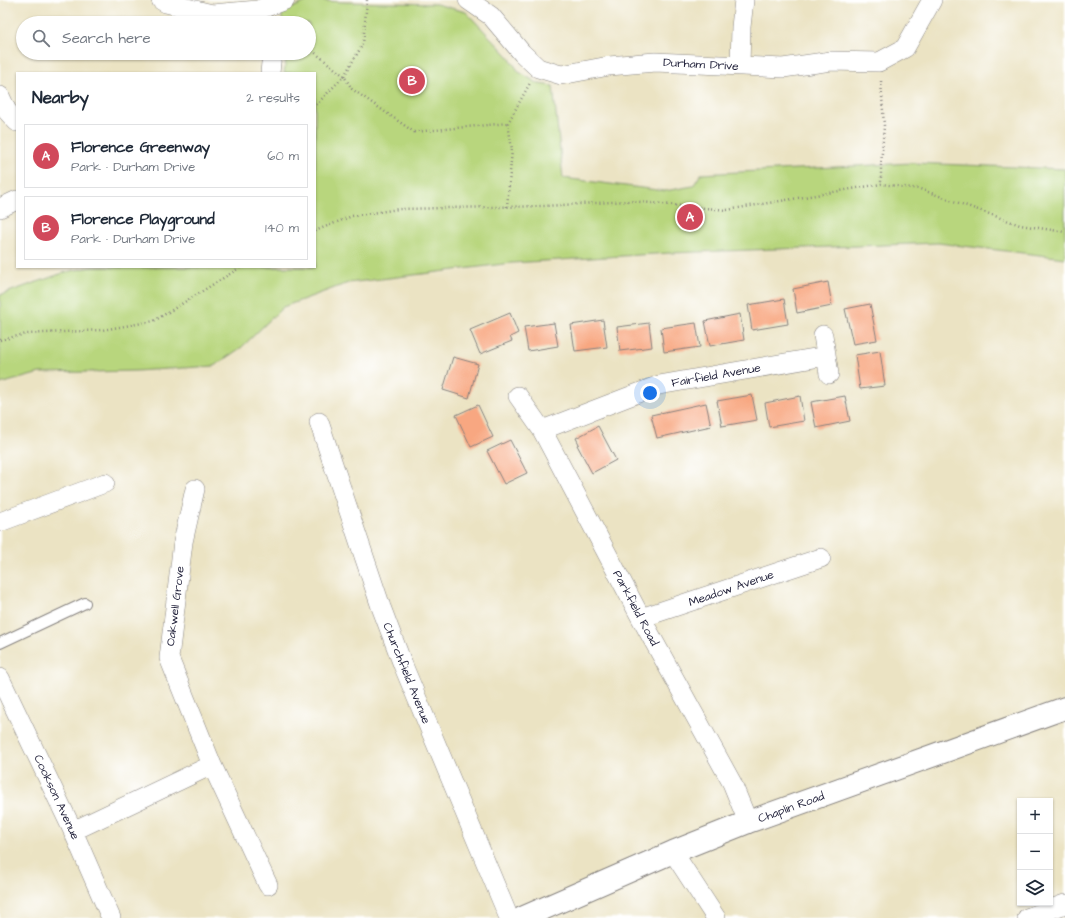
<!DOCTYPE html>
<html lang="en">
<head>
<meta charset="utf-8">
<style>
	body { margin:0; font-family:"Architects Daughter",sans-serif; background:#f6f6f7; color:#1f2937 }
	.controls { position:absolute; right:12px; bottom:12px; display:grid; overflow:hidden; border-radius:0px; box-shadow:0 1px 3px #0004 }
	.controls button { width:36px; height:36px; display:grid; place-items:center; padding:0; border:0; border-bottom:1px solid #e0e1e3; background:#fff; color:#1f2937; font:20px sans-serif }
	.you { position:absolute; left:650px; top:393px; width:14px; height:14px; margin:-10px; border:3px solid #fff; border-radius:50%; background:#1a73e8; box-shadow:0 0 0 6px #1a73e833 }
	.badge { display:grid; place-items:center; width:26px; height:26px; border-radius:50%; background:#d1495b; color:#fff; font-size:13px; font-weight:700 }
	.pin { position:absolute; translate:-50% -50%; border:2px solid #fff; box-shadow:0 1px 4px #0006 }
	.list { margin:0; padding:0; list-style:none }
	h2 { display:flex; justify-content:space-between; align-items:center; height:52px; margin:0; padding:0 16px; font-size:17px }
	h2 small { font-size:13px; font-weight:400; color:#747a83 }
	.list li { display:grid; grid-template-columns:26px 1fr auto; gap:12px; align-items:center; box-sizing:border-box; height:64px; margin:0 8px 8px; padding:0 8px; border:1px solid #e0e1e3; border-radius:0px }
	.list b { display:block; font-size:15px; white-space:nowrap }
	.list p { margin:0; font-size:13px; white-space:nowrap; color:#747a83 }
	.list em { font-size:13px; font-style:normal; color:#747a83 }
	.icon { flex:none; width:22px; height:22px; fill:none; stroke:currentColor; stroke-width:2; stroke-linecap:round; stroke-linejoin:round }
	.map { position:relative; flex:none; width:1065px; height:918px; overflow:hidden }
	.search { position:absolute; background:#fff; box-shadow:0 1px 3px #0004; left:16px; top:16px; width:300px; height:44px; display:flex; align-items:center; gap:10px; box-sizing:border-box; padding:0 14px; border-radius:22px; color:#747a83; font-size:15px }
	.panel { position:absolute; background:#fff; box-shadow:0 1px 3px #0004; left:16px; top:72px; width:300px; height:196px; border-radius:0px }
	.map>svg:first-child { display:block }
</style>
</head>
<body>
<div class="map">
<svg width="1065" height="918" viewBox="0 0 1065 918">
	<rect width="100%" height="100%" fill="#fff"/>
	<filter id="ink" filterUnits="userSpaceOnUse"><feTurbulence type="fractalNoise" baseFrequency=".025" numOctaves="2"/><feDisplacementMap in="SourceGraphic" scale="8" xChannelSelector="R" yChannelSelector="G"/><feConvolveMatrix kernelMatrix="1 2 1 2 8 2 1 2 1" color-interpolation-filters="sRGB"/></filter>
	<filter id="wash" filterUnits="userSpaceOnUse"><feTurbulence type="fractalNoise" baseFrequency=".012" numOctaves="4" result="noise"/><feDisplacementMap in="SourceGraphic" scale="16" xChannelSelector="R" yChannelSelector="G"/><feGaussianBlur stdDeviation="0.9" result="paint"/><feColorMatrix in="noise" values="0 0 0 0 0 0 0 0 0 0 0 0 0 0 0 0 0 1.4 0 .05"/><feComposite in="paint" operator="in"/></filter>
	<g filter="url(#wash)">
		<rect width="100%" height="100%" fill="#ebe3c3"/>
		<!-- green -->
		<path fill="#b8d67d" stroke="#6d7c5c" d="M310,0L344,2L436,4L466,12L508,56L519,72L539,84L553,86L563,178L665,191L693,186L701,174L912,163L1065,169V258L938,243L670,253L512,263L348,283L283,307L242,347L214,366L136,371L40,373L0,384V295L66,272L91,267H315V73H284L287,53H309V23H283L281,13Z"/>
		<g id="blocks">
			<!-- building -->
			<path fill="#f8a781" d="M828,282L832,306L797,313L793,289Z
				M784,299L788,324L752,330L748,305Z
				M870,304L877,340L853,344L845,309Z
				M510,313L518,333L510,337L512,341L480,354L470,330Z
				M740,314L744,340L710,346L705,321Z
				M603,320L607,347L575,351L571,325Z
				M554,323L558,346L528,351L524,327Z
				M649,323L652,347L620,351L617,327Z
				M696,323L700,347L664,352L661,328Z
				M880,351L885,386L860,389L855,355Z
				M453,357L478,364L469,398L443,390Z
				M752,395L757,420L722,426L717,401Z
				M800,396L804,421L769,427L765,403Z
				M845,396L850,421L816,428L811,402Z
				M706,403L711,426L657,438L651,415Z
				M478,405L493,437L471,447L456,415Z
				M598,426L616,460L592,473L577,445L579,444L576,438Z
				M510,440L527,473L504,484L487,451Z"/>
		</g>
	</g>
	<g filter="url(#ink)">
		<use href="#blocks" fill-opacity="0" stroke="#86827f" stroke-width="1"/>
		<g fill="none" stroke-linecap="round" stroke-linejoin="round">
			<!-- service casing -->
			<g stroke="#86827f" stroke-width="12">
				<path id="service" d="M0,643L85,603"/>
			</g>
			<!-- minor casing -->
			<g stroke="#86827f" stroke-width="20">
				<path id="minor" d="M161,0L166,3L212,14L258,10L285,0
					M468,0L491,16L522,53L538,68L561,75L609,66L655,62L783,68L831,61L879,62L905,48L932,0
					M740,66L741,27L744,0
					M270,73L272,53
					M0,96L7,111L17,122
					M0,208L17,200
					M823,335L829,374
					M518,396L542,430L641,618L732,783L748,822
					M319,422L381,607L403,665L509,918
					M542,430L659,385L826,356
					M195,489L183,542L169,658L212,765L268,885
					M0,522L105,483
					M641,618L821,558
					M0,678L73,831L111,918
					M73,831L212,765
					M673,852L716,918
					M1027,918L1065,904"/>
			</g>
			<!-- tertiary casing -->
			<g stroke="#86827f" stroke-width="24">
				<path id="tertiary" d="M522,918L673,852L748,822L1065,708"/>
			</g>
			<!-- path -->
			<path stroke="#86827f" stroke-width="2.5" stroke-dasharray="1 3" stroke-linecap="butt" d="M367,0L363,44L344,76L352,89L414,132L508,123
				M309,48L344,76L315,106
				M881,81L884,126L881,165V184
				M507,207L512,150L508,123L530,83
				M315,231L352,216L399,209L545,206L630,201L727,210L881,184L920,189L1020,225L1065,232
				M0,340L26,334L102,330L154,321L241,267"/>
			<!-- service -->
			<use href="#service" stroke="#fff" stroke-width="10"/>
			<!-- minor -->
			<use href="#minor" stroke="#fff" stroke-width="19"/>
			<!-- tertiary -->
			<use href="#tertiary" stroke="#fff" stroke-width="22"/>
		</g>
	</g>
	<g text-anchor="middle" stroke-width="3" stroke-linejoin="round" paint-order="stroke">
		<!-- street labels -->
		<g font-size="12" fill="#22223b" stroke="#fff">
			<text transform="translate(701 64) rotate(3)" y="4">Durham Drive</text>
			<text transform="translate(716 375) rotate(-10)" y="4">Fairfield Avenue</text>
			<text transform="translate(731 588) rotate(-19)" y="4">Meadow Avenue</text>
			<text transform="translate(175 606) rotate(-83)" y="4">Oakwell Grove</text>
			<text transform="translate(636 608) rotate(62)" y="4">Parkfield Road</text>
			<text transform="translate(407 673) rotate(68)" y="4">Churchfield Avenue</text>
			<text transform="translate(57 797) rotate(65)" y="4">Cookson Avenue</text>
			<text transform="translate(791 807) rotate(-20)" y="4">Chaplin Road</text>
		</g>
	</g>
</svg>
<div class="controls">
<button>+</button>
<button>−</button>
<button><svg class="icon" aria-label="layers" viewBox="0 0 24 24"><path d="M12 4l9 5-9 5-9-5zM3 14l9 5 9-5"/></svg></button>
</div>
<div class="you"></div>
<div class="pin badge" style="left:690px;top:217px">A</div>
<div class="pin badge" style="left:412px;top:81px">B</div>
<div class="search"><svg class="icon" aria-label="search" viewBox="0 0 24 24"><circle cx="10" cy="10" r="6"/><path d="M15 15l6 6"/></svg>Search here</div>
<section class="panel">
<h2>Nearby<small>2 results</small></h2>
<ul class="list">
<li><span class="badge">A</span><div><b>Florence Greenway</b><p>Park · Durham Drive</p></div><em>60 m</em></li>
<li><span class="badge">B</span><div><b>Florence Playground</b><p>Park · Durham Drive</p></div><em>140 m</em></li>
</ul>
</section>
</div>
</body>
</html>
